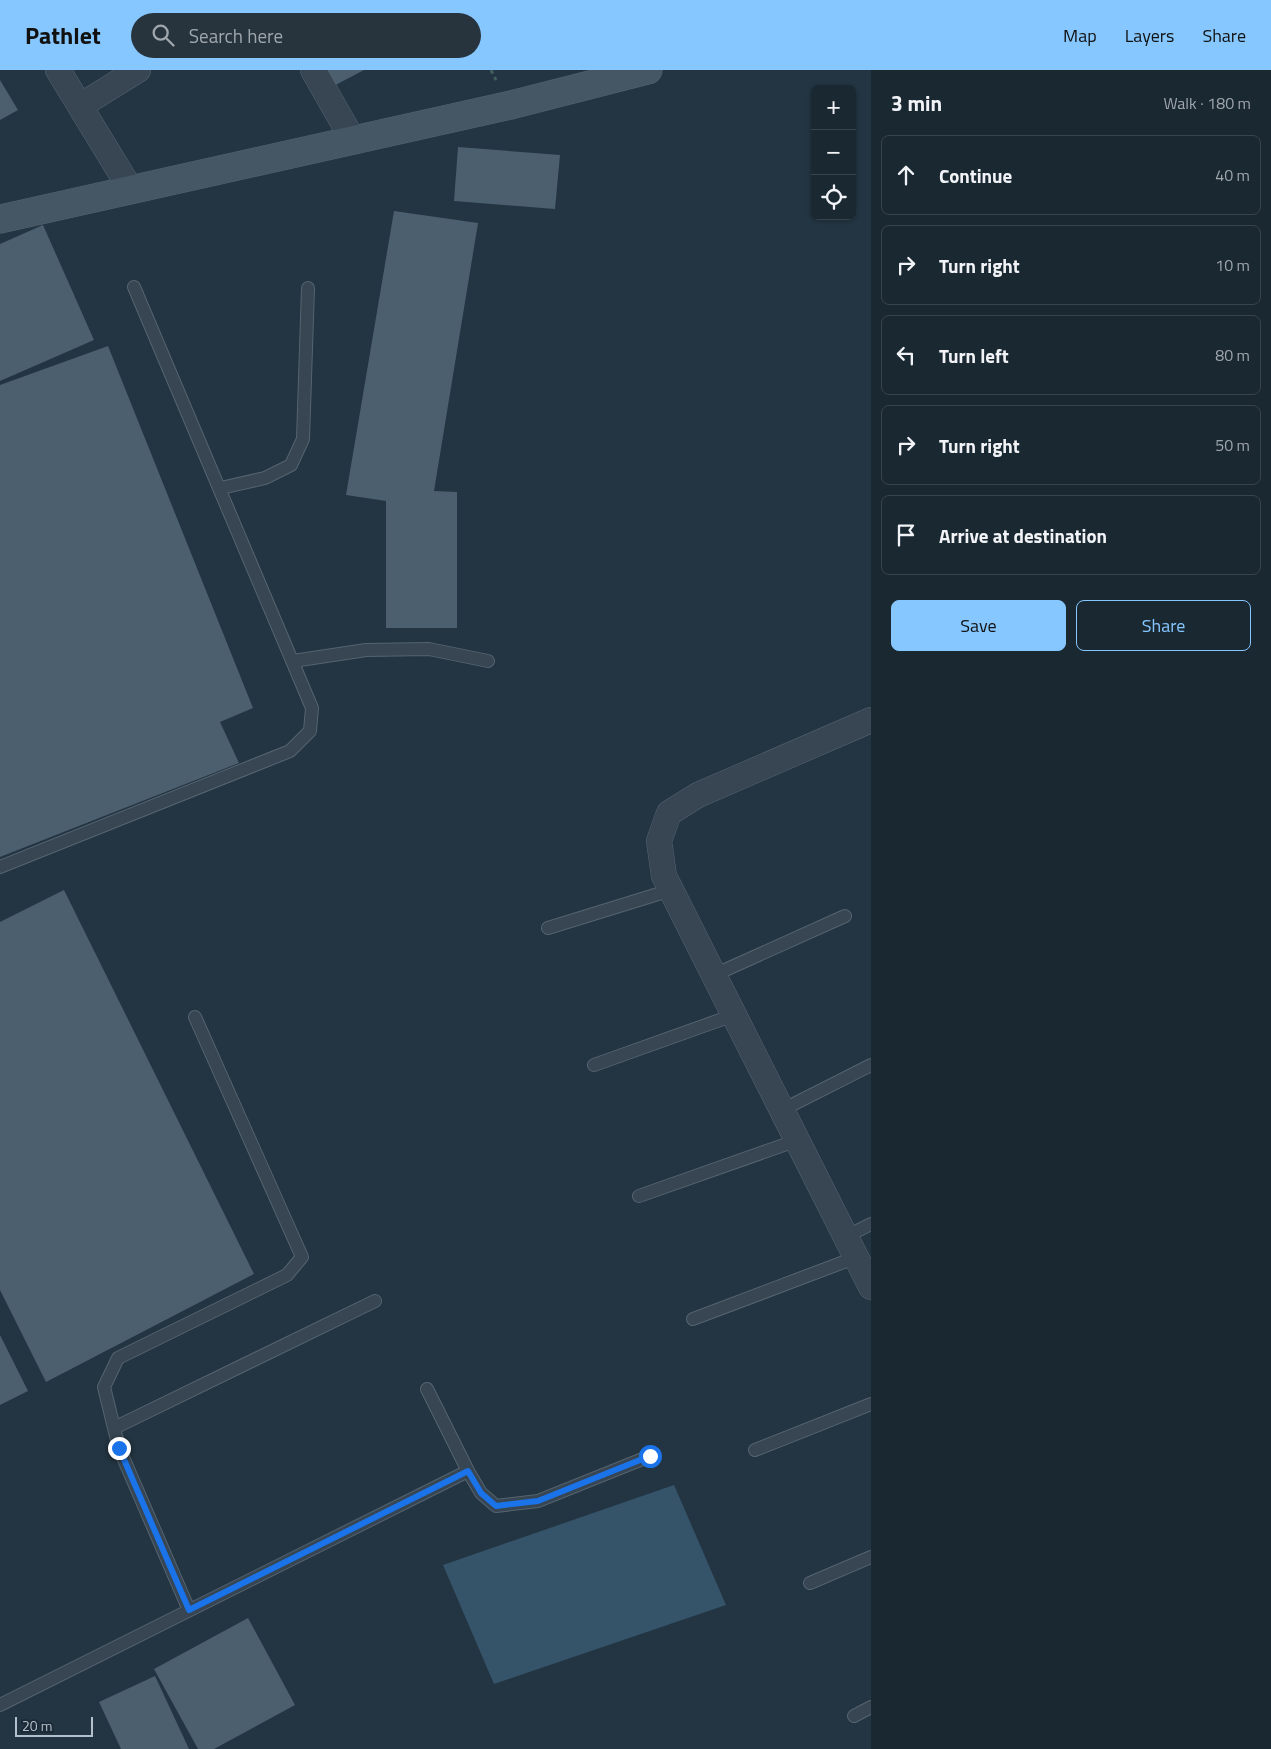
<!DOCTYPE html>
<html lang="en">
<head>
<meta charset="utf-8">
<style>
	body { margin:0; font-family:"Titillium Web",sans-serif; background:#27343e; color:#f1f3f6 }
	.controls { position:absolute; right:15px; top:15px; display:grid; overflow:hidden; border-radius:8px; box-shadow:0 1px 4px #0004 }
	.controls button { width:45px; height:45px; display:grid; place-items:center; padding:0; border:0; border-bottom:1px solid #38444d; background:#1a2832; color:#f1f3f6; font:25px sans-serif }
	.scale { position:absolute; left:15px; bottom:12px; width:78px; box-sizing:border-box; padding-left:5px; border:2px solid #b4c1cc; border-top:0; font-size:14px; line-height:18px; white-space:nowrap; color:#b4c1cc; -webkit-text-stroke:4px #1c2b37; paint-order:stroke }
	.stop { position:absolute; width:15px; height:15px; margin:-11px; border:4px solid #1a73e8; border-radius:50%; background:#fff }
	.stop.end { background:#1a73e8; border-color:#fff; box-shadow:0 1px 5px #0008 }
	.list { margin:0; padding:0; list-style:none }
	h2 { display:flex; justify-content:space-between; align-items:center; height:65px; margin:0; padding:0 20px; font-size:21px }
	h2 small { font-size:16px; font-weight:400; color:#9fa6ac }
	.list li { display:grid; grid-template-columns:32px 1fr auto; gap:15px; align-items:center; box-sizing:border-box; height:80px; margin:0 10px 10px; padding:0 10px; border:1px solid #38444d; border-radius:8px }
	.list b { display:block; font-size:19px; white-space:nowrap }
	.list em { font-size:16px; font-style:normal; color:#9fa6ac }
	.actions { display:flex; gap:10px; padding:15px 20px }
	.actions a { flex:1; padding:11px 0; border:1px solid #86c7ff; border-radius:8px; text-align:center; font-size:18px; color:#86c7ff }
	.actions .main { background:#86c7ff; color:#111 }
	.icon { flex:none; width:28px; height:28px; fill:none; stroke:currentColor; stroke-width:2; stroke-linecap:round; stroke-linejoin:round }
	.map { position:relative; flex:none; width:871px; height:1679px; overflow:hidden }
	header { display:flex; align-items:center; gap:30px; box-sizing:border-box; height:70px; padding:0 25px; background:#86c7ff; color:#111 }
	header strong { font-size:24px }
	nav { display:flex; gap:28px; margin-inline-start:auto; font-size:18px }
	.search { width:350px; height:45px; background:#27343e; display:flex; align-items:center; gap:12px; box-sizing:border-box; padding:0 18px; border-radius:28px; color:#9fa6ac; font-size:19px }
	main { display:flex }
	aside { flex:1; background:#1a2832 }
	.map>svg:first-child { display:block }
</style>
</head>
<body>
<header>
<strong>Pathlet</strong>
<div class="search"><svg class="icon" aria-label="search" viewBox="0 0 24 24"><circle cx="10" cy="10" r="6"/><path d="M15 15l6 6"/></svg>Search here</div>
<nav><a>Map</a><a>Layers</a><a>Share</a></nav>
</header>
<main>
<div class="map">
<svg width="871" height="1679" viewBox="0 0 871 1679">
	<rect width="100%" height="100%" fill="#233542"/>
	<!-- water -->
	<path fill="#35546a" d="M674,1415L726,1535L494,1614L443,1495Z"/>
	<!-- building -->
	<path fill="#4b5f6e" d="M318,0H364L328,19Z
		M0,10L18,40L0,50Z
		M458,77L560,85L555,139L454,131Z
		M394,141L478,153L434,421L457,422V558H386V431L346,425Z
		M43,155L94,270L0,311V174Z
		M108,276L253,638L220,652L239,693L0,787V315Z
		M64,820L254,1204L46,1312L0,1220V852Z
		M0,1265L28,1321L0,1335Z
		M248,1548L295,1635L214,1679H198L154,1599Z
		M155,1606L189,1679H121L99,1632Z"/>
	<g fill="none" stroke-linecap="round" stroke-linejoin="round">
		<!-- lane casing -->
		<g stroke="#55646f" stroke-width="14">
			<path id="lane" d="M221,418L265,408L291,395L303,369L308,218
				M293,591L366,580L429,579L488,591
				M0,797L290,681L310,661L312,638L134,217
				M548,858L671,820
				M714,905L845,846
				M594,995L734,945
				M782,1040L871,995
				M639,1126L798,1070
				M847,1166L871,1154
				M693,1249L857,1187
				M427,1319L468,1401
				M114,1358L104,1317L118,1288L287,1205L302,1187L195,947
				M755,1380L871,1334
				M810,1513L871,1487
				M189,1540L119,1378L114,1358L375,1231
				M0,1635L468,1401L481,1423L496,1436L538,1431L650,1386
				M854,1646L871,1637"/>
		</g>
		<!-- street casing -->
		<g stroke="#55646f" stroke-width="26">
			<path id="street" d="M58,0L131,120
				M313,0L353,70
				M80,36L138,0
				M871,650L698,725L669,743L659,771L664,806L871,1217"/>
		</g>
		<!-- secondary casing -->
		<g stroke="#55646f" stroke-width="29">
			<path id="secondary" d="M0,149L511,35L648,0"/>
		</g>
		<!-- path -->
		<path stroke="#435f5e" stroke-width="3" stroke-dasharray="4 4" stroke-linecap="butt" d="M491,0L496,10"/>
		<!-- lane -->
		<use href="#lane" stroke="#374652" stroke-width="12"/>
		<!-- street -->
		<use href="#street" stroke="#374652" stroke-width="25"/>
		<!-- secondary -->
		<use href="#secondary" stroke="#455665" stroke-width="28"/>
	</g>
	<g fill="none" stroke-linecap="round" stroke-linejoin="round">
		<!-- route -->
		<path stroke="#1a73e8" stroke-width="6" d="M119,1378L189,1540L468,1401L481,1423L496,1436L538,1431L650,1386"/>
	</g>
</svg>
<div class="controls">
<button>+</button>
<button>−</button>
<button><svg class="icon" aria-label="locate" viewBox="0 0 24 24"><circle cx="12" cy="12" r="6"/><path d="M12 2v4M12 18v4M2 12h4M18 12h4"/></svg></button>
</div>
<div class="scale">20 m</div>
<div class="stop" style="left:650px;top:1386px"></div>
<div class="stop end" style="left:119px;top:1378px"></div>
</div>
<aside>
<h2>3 min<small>Walk · 180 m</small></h2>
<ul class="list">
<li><svg class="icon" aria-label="ahead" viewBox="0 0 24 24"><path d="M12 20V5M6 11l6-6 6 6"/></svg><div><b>Continue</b></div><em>40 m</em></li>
<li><svg class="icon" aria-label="right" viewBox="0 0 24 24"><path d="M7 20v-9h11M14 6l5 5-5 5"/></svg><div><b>Turn right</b></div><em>10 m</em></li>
<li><svg class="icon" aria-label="left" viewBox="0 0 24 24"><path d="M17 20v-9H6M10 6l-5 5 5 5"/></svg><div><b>Turn left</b></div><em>80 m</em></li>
<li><svg class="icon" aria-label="right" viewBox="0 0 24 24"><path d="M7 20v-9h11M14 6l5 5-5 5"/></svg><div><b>Turn right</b></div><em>50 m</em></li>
<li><svg class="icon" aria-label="arrive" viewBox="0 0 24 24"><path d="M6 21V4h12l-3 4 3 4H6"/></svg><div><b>Arrive at destination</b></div></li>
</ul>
<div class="actions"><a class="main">Save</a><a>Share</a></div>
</aside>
</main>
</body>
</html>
